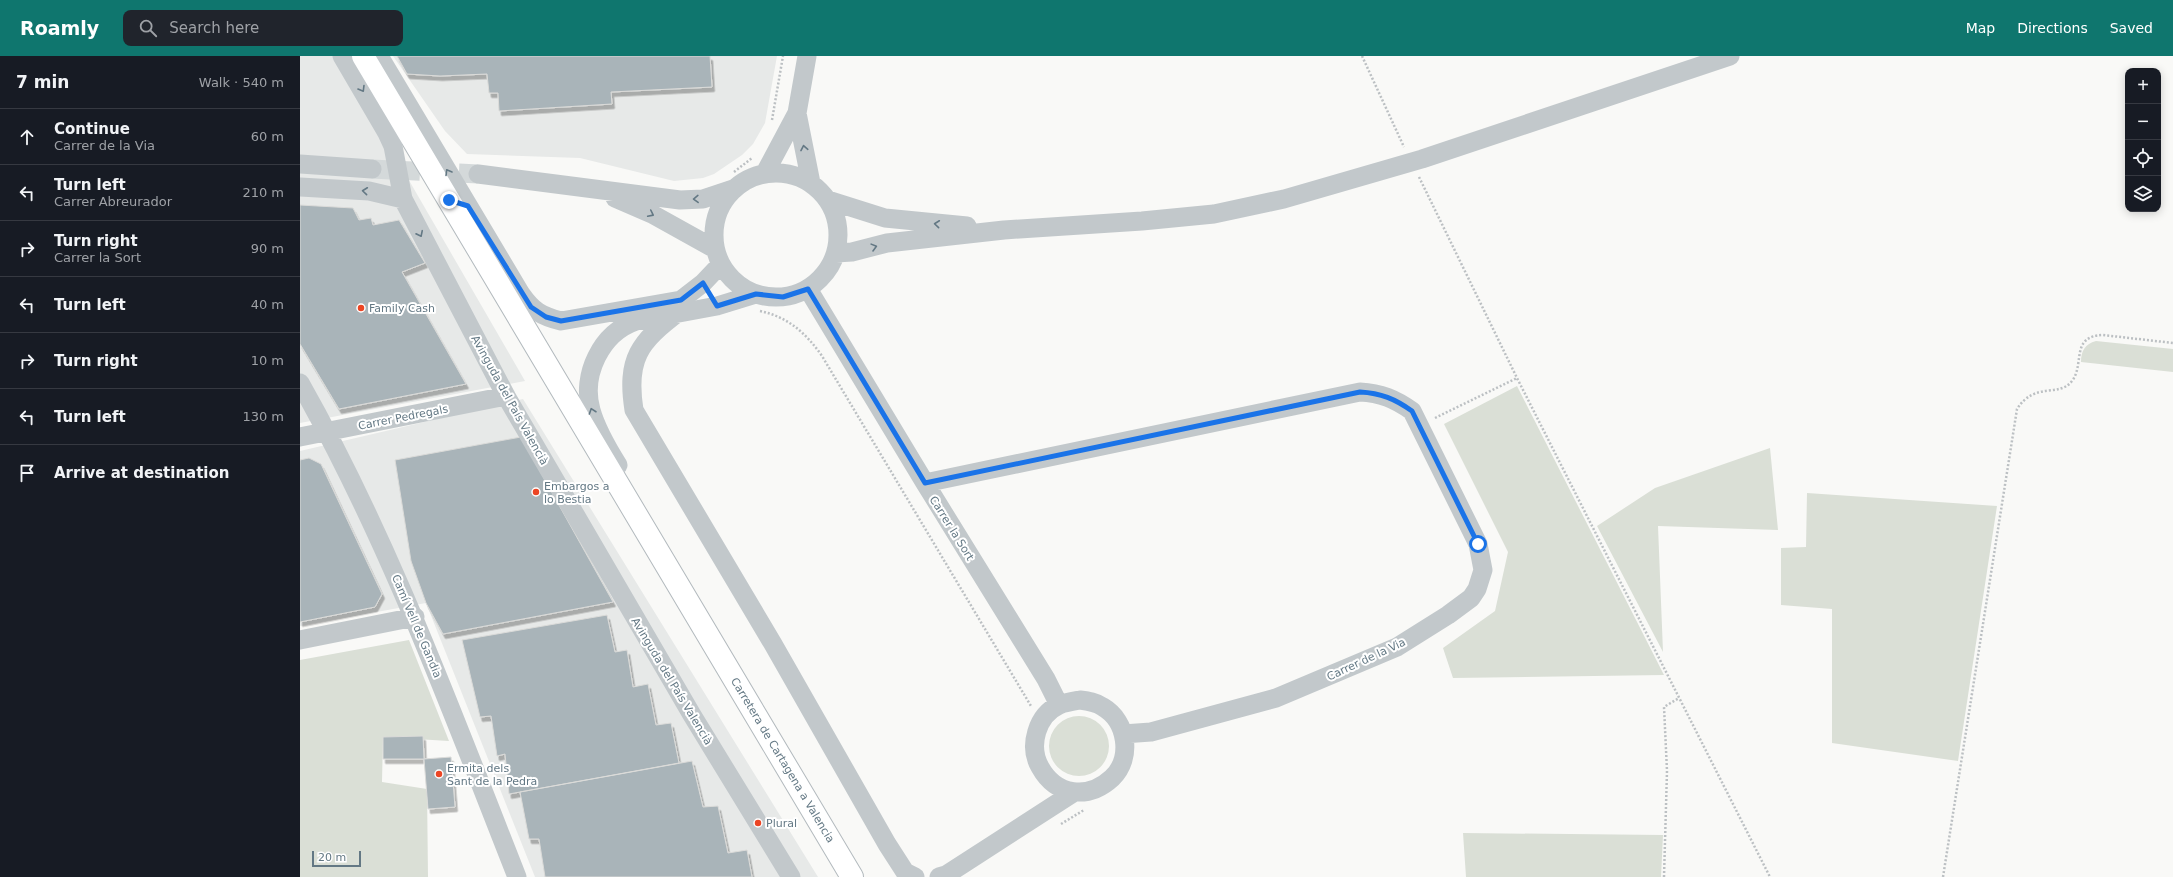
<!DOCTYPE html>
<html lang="en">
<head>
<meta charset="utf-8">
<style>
	body { margin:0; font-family:"DejaVu Sans",sans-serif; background:#20242c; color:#f1f3f6 }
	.controls { position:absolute; right:12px; top:12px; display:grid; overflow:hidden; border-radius:8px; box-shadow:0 2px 10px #0003 }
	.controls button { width:36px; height:36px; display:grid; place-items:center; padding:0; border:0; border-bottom:1px solid #363941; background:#171b24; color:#f1f3f6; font:20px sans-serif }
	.scale { position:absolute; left:12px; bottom:10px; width:49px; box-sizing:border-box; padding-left:4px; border:2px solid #637884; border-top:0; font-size:11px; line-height:14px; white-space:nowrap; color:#637884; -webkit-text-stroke:3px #fff; paint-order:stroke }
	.stop { position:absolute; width:12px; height:12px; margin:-9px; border:3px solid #1a73e8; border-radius:50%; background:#fff }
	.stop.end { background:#1a73e8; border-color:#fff; box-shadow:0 1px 4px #0008 }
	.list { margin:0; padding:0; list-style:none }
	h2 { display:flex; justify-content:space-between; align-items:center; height:52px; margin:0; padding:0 16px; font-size:17px }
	h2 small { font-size:13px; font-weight:400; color:#9ea1a6 }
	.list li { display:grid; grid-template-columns:26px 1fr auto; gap:12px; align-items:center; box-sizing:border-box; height:56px; padding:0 16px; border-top:1px solid #363941 }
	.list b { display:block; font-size:15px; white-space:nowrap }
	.list p { margin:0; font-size:13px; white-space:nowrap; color:#9ea1a6 }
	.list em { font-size:13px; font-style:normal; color:#9ea1a6 }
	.icon { flex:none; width:22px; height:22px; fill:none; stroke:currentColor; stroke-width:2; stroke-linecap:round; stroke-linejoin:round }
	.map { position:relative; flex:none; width:1873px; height:821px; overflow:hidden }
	header { display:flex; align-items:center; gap:24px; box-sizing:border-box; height:56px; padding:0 20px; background:#0f766e; color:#fff }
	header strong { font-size:19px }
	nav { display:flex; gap:22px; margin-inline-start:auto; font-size:14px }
	.search { width:280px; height:36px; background:#20242c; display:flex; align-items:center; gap:10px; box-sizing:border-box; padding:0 14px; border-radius:8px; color:#9ea1a6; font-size:15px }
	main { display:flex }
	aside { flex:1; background:#171b24 }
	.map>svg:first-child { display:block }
</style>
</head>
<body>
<header>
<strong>Roamly</strong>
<div class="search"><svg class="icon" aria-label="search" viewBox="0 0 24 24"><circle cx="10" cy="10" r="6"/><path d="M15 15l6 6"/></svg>Search here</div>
<nav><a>Map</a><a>Directions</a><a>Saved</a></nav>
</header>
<main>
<aside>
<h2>7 min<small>Walk · 540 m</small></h2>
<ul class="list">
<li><svg class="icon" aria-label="ahead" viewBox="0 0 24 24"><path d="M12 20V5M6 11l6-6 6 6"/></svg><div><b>Continue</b><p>Carrer de la Via</p></div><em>60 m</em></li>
<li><svg class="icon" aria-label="left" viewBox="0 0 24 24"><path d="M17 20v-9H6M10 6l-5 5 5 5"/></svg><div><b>Turn left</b><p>Carrer Abreurador</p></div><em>210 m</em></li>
<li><svg class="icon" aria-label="right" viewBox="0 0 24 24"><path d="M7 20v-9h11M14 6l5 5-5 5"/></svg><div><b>Turn right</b><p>Carrer la Sort</p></div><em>90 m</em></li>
<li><svg class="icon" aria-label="left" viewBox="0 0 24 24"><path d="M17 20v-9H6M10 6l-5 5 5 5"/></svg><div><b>Turn left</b></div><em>40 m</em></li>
<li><svg class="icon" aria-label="right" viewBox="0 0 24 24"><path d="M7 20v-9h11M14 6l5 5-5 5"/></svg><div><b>Turn right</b></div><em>10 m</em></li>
<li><svg class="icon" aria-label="left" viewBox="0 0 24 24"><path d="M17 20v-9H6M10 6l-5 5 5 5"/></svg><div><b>Turn left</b></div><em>130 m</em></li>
<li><svg class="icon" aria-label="arrive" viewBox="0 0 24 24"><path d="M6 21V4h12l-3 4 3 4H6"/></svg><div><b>Arrive at destination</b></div></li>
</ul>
</aside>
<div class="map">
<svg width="1873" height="821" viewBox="0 0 1873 821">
	<defs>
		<filter id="shadow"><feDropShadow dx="2.5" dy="4.5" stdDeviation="0" flood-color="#0004"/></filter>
	</defs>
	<rect width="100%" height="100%" fill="#f9f9f7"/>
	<!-- built -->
	<path fill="#e7e9e8" d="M0,0H35L77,69L225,325L0,367Z
		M93,0H477L465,67L453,88L442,99L414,118L403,122L374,125L280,102L167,98L145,75Z
		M223,343L518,821H235L126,547L0,570V395Z"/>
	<!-- green -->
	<path fill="#dadfd6" d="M1796,285L1873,293V316L1781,306C1781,295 1785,288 1796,285Z
		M1217,330L1364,619L1153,622L1143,592L1195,555L1208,496L1144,368Z
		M1470,392L1478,474L1358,470L1363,596L1297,470L1355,432Z
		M1507,437L1697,450L1658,705L1532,687V553L1481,549V492L1506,491Z
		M109,584L149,685L83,681L82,726L127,733L128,821H0V604Z
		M749 690a30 30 0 1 1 60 0a30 30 0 1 1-60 0Z
		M1163,777L1363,779L1361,821H1166Z"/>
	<!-- building -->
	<path fill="#a9b4b9" stroke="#dbdbd9" filter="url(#shadow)" d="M97,0H410L412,31L311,36L312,48L199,55L198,37H189L187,18L140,20L107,18Z
		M0,149L53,152L59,164L71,162L73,169L99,164L125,207L102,216L166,328L39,353L0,288Z
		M221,381L313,546L143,578L126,547L111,505L95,404Z
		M9,402L21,408L82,538L75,551L0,566V404Z
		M307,559L315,596L327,594L333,631L348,628L356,669L371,667L379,707L209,738L205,698L197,700L191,660L180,661L162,584Z
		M123,680L124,703H83V681Z
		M151,701L155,751L128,753L124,703Z
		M392,705L403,751L418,750L428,797L447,794L452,821H245L239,783H229L220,736Z"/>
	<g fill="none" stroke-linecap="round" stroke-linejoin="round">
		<!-- minor-tunnel -->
		<path stroke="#d4d9da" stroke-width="19" stroke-dasharray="19 10" stroke-linecap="butt" d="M72,113L178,118"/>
		<!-- major casing -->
		<g stroke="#b3babe" stroke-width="24">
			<path id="major" d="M63,0L552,821"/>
		</g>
		<!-- path -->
		<path stroke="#bcc0c3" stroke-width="2.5" stroke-dasharray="2 2" stroke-linecap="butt" d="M1062,0L1104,91
			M472,64L483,0
			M434,116L452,102
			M1119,121L1217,322L1470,821
			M460,255C488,261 506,277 522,300L731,650
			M1135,362L1217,322
			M761,768L784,754
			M1364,821L1367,715L1364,651L1379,642
			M1643,821L1717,353C1735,325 1759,342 1772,325C1785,308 1770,280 1803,279L1873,287"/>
		<!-- minor -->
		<path stroke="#c2c8cb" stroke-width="19" d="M42,0L87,77L93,90L103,143L206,340L392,659L491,821
			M79,0L221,238C233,255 241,260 261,265L381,244L403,227L421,208
			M497,57L511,127
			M0,108L72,113
			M414 179a62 62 0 1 1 124 0a62 62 0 1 1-124 0Z
			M465,117L497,57L507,0
			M178,118L380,144L403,143L433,133
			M0,131L69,135L103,143
			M315,142L352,158L415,193
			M528,144L585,162L667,170
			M536,197L552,196L587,187L704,174L842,165L914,158L984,143L1122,103L1430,0
			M508,233L625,427L746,623L759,649
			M379,256C339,286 326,303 334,354L473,588L587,788L605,816L615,821
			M0,327C89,484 151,654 217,821
			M0,381L206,340
			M318,409C308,393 296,372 291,354C281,319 301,277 336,265L417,250L456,238
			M625,427L1060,336C1081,337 1095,343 1112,355L1178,488L1183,514L1177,533L1171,542L1148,559L1097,591L976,642L851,676L823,678
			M0,584L115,561
			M780,644C788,645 796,646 803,651C827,665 833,702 812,722C788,744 756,740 740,711C728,690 737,659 759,649C766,646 774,645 780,644Z
			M639,821L646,819L773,737"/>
		<!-- major -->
		<use href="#major" stroke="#fff" stroke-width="22"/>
	</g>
	<!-- one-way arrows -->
	<defs><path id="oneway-chevron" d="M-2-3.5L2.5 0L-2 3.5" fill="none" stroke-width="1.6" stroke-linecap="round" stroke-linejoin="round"/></defs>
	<g stroke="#637884">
		<use href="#oneway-chevron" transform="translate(62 33) rotate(59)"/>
		<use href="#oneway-chevron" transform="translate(504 92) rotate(-101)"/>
		<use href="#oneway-chevron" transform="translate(148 116) rotate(-121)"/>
		<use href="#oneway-chevron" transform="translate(65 135) rotate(-174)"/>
		<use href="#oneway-chevron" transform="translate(396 143) rotate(178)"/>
		<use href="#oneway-chevron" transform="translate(351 158) rotate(26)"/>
		<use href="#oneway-chevron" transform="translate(637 168) rotate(-174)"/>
		<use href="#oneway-chevron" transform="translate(120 178) rotate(64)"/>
		<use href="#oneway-chevron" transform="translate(574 191) rotate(-15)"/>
		<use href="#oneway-chevron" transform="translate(292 355) rotate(-109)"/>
	</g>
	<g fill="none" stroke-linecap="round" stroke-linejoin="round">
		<!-- route -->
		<path stroke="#1a73e8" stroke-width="5" d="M149,144L168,150L231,251L246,261L261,265L381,244L403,227L417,250L456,238L483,241L508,233L625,427L1060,336C1081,337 1095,343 1112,355L1178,488"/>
	</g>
	<!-- markers -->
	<g fill="#ec4524" stroke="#fff" stroke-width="1.5">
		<circle cx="61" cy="252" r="4"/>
		<circle cx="236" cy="436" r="4"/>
		<circle cx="139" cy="718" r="4"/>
		<circle cx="458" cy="767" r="4"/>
	</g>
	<g text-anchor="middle" stroke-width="4" stroke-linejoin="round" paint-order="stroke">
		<!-- poi labels -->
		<g font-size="11" fill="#637884" stroke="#fff" text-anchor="start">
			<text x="69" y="256">Family Cash</text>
			<text x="244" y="434">Embargos a<tspan x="244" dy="13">lo Bestia</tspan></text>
			<text x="147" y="716">Ermita dels<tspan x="147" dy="13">Sant de la Pedra</tspan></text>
			<text x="466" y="771">Plural</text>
		</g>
		<!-- street labels -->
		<g font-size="11" fill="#637884" stroke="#fff">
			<text transform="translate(210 344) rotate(61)" y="4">Avinguda del País Valencià</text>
			<text transform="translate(103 361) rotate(-11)" y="4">Carrer Pedregals</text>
			<text transform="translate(652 472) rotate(58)" y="4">Carrer la Sort</text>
			<text transform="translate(117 570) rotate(67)" y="4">Camí Vell de Gandia</text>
			<text transform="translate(1066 603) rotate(-25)" y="4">Carrer de la Via</text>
			<text transform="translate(372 625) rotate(59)" y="4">Avinguda del País Valencià</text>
			<text transform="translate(483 704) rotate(59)" y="4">Carretera de Cartagena a Valencia</text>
		</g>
	</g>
</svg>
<div class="controls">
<button>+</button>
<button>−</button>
<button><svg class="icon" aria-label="locate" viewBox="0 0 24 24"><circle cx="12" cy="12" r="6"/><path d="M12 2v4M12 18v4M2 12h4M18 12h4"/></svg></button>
<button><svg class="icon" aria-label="layers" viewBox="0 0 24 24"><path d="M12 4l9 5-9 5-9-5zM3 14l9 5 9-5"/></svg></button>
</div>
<div class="scale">20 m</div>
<div class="stop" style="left:1178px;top:488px"></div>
<div class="stop end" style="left:149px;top:144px"></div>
</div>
</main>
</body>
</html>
